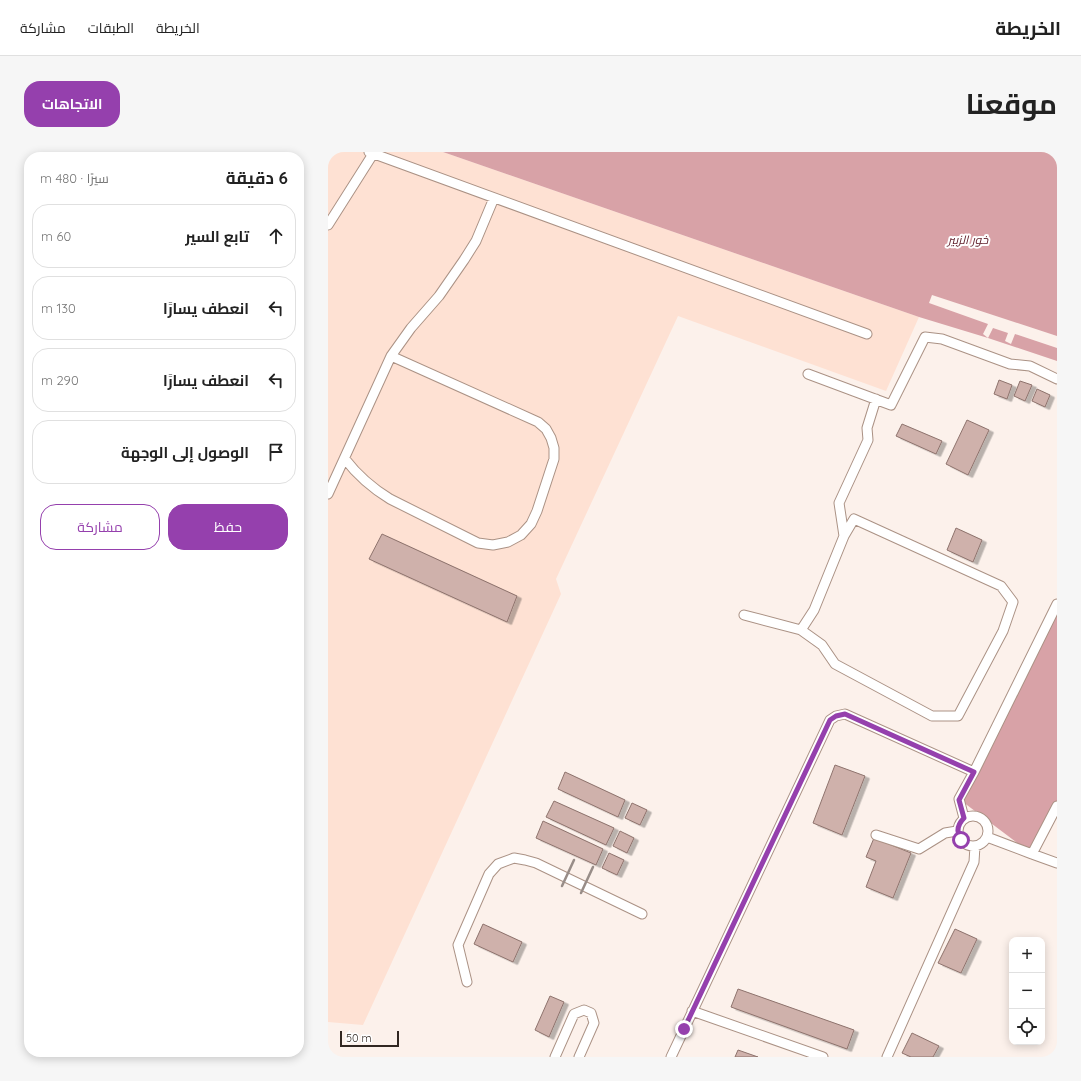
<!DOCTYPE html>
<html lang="ar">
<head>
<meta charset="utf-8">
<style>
	body { margin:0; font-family:Quicksand,Cairo,sans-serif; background:#f6f6f6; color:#222; direction:rtl }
	.controls { position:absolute; right:12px; bottom:12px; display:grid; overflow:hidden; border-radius:8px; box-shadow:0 2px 10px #0003 }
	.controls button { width:36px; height:36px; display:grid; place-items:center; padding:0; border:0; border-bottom:1px solid #e0e0e0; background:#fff; color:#222; font:20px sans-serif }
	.scale { position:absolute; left:12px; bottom:10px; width:59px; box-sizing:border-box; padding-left:4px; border:2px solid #312722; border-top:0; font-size:11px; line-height:14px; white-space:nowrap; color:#312722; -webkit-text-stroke:3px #fff; paint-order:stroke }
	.stop { position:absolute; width:12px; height:12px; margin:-9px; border:3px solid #9540ad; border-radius:50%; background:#fff }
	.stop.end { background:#9540ad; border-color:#fff; box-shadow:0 1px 4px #0008 }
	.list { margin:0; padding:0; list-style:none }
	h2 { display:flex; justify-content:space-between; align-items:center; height:52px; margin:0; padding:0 16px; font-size:17px }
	h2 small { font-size:13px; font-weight:400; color:#767676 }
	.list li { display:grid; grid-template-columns:26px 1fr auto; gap:12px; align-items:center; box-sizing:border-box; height:64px; margin:0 8px 8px; padding:0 8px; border:1px solid #e0e0e0; border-radius:16px }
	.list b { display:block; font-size:15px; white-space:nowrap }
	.list em { font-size:13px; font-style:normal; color:#767676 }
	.actions { display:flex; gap:8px; padding:12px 16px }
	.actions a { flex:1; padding:9px 0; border:1px solid #9540ad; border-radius:16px; text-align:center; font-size:14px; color:#9540ad }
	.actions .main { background:#9540ad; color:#fff }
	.icon { flex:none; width:22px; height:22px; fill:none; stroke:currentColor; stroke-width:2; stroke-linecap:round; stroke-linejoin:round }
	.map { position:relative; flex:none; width:729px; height:905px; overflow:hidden; direction:ltr; border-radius:16px }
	header { display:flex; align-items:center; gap:24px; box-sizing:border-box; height:56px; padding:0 20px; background:#fff; border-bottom:1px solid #e0e0e0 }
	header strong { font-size:19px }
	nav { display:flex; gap:22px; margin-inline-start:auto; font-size:14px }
	.intro { display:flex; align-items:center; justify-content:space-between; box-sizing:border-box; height:96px; padding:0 24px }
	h1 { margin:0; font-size:28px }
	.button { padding:10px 18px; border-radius:16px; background:#9540ad; color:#fff; font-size:14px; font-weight:700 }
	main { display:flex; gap:24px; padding:0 24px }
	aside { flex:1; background:#fff; border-radius:16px; box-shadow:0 2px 10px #0003 }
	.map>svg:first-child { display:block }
</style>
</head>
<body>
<header>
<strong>الخريطة</strong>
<nav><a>الخريطة</a><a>الطبقات</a><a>مشاركة</a></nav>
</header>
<div class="intro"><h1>موقعنا</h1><a class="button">الاتجاهات</a></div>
<main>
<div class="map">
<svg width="729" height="905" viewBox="0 0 729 905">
	<defs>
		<filter id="shadow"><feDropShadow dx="4.5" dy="2.5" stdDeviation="0" flood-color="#0004"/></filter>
	</defs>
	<rect width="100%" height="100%" fill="#fcf1eb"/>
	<!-- built -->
	<path fill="#fee1d3" d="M0,0H115L591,165L558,239L350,164L228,427L233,442L35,873L0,870Z"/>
	<!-- water -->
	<path fill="#d8a2a7" d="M115,0H729V209L660,186L591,165Z
		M729,452V655L704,702L631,647Z"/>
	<!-- pier -->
	<path fill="#fcf1eb" d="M604,143L729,184V196L687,182L683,192L677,189L680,181L665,176L660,186L655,182L660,172L601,151Z"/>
	<!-- building -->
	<path fill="#cfb1ab" stroke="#8e736d" filter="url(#shadow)" d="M671,228L684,233L679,247L666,242Z
		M692,229L704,233L697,249L686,244Z
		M709,237L722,243L717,255L704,249Z
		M639,268L661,278L640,323L618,312Z
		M574,272L614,289L608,302L568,284Z
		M628,376L654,388L645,410L619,398Z
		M54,382L189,444L179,470L41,407Z
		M507,613L537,624L514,683L485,671Z
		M237,620L297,648L290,665L230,637Z
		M226,649L286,676L278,693L218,665Z
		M304,651L319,658L312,673L297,666Z
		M215,669L275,697L268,713L208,686Z
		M292,679L306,686L299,701L285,694Z
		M546,686L583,701L565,746L538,735L548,709L538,705Z
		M281,701L296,708L289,723L274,716Z
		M155,772L194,790L185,810L146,792Z
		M627,777L649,787L633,821L610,811Z
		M410,837L526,878L519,897L403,855Z
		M222,844L236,850L221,885L207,878Z
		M584,881L611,894L605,905H583L574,901Z
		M410,898L430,905H407Z"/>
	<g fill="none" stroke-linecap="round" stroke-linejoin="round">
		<!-- minor casing -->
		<g stroke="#ab9285" stroke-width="11">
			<path id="minor" d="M41,0L539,182
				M0,73L45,2
				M480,222L563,253L597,185L614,187L682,212L702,214L729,227
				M17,307C30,324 44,336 62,347L150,391L165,393L180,390L193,383L203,372L209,359L226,307V296L223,286L218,277L210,270L63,204
				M0,342L63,204L83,176L111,144L136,108L148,89L166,46
				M416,463L473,478L486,458L516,384L511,351L540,288L539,276L548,247
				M473,478L494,493L507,512L604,564H630L675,479L685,450L673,434L526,367L516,384
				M630 679a15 15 0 1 1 30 0a15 15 0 1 1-30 0Z
				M636,666L631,647L646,620L729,452
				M548,683L591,697L617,681L629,679
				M659,685L704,702L729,654
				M704,702L729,711
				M139,830L130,793L161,722L170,712L186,706L197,708L208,711L314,762
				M364,859L495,905
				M227,905L246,862L256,858L263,861L266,871L251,905
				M343,905L502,568L508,564L517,562L646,620
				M559,905L646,710L647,694"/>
		</g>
		<!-- minor -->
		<use href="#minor" stroke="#fff" stroke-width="9"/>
		<!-- rail -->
		<path stroke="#988d88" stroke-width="2.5" d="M234,734L246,708
			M253,741L265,715"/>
	</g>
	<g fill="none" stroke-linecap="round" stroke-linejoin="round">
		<!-- route -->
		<path stroke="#9540ad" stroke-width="5" d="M356,877L502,568L508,564L517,562L646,620L631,648L636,666C629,673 628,680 633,688"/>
	</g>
	<g text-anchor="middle" stroke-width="4" stroke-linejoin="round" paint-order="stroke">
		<!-- water labels -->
		<g font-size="12" font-style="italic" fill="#5e1d29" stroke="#fff">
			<text x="640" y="92">خور الزبير</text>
		</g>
	</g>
</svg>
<div class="controls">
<button>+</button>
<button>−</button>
<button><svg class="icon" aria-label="locate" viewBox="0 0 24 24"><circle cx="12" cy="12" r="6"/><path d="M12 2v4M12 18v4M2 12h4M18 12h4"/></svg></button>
</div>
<div class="scale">50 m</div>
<div class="stop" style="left:633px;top:688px"></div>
<div class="stop end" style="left:356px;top:877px"></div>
</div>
<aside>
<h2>6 دقيقة<small>سيرًا · 480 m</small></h2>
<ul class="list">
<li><svg class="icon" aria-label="ahead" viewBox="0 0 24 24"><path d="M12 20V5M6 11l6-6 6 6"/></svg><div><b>تابع السير</b></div><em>60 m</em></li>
<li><svg class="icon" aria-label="left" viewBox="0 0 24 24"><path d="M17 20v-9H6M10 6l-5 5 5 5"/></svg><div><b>انعطف يسارًا</b></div><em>130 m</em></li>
<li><svg class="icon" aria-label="left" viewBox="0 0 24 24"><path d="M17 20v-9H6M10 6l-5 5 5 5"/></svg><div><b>انعطف يسارًا</b></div><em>290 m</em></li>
<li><svg class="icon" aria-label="arrive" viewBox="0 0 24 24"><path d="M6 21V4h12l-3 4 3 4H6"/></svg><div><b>الوصول إلى الوجهة</b></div></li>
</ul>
<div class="actions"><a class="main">حفظ</a><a>مشاركة</a></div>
</aside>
</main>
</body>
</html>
